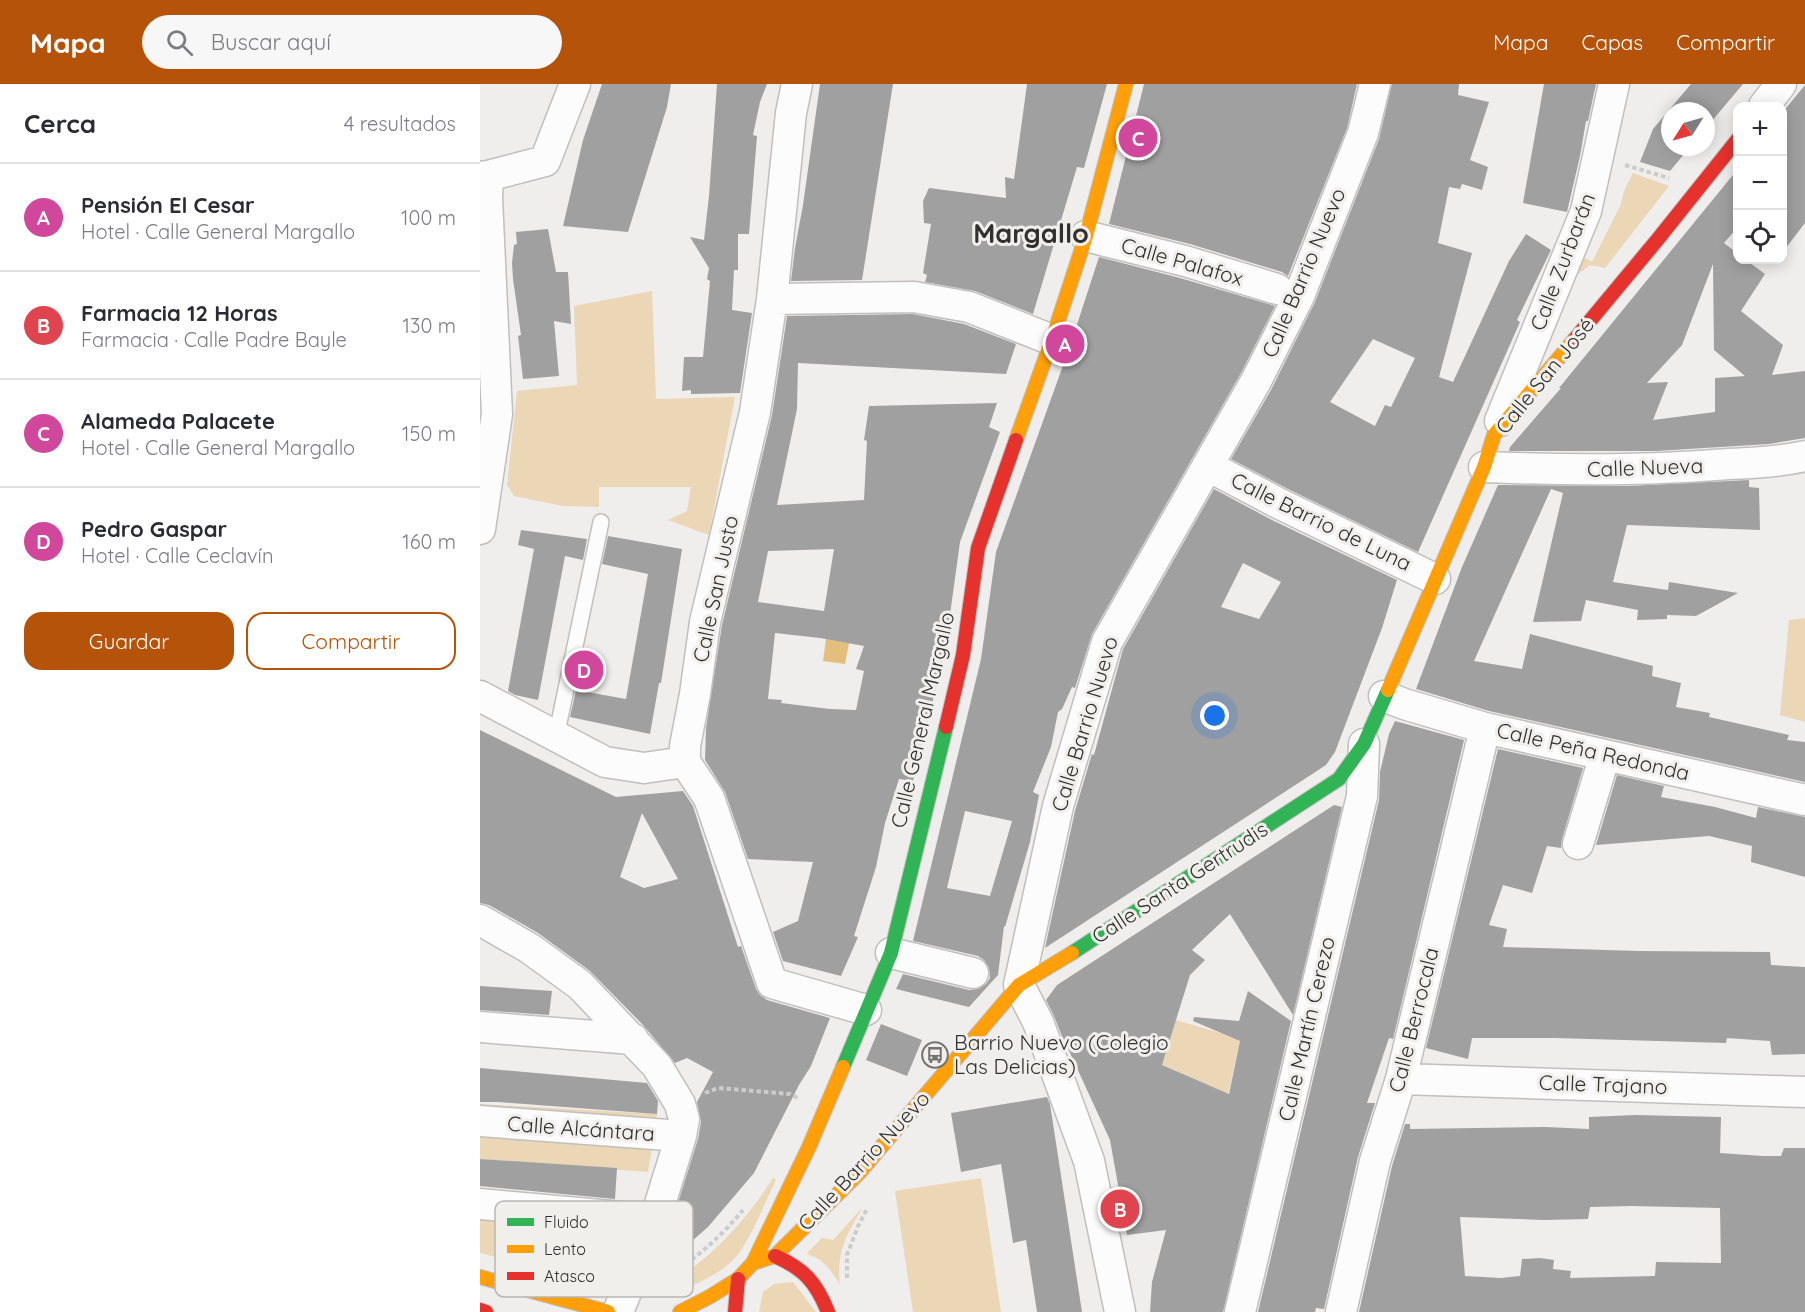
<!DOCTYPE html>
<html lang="es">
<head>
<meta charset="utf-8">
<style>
	body { margin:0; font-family:Quicksand,sans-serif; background:#f7f7f7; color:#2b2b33 }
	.controls { position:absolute; right:18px; top:18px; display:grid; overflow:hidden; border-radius:12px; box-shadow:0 3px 15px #0003 }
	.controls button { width:54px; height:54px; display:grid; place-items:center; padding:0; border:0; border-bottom:2px solid #e1e1e2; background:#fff; color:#2b2b33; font:30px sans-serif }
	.compass { position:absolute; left:1181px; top:18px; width:54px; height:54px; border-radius:50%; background:#fff; box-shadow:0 3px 15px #0003; rotate:233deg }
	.you { position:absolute; left:735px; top:632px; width:21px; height:21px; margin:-15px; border:4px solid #fff; border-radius:50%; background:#1a73e8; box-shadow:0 0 0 9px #1a73e833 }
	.badge { display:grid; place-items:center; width:39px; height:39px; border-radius:50%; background:#b45309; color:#fff; font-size:20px; font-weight:700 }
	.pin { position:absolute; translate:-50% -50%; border:3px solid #fff; box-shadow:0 2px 6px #0006 }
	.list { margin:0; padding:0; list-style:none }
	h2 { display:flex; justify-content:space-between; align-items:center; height:78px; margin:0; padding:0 24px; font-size:26px }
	h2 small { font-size:20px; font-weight:400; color:#7c7c81 }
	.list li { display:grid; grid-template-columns:39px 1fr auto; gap:18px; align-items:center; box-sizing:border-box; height:108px; padding:0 24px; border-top:2px solid #e1e1e2 }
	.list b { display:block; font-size:22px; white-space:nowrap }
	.list p { margin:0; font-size:20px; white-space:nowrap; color:#7c7c81 }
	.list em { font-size:20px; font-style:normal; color:#7c7c81 }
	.actions { display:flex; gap:12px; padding:18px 24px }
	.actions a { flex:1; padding:14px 0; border:2px solid #b45309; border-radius:18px; text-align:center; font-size:21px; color:#b45309 }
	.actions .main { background:#b45309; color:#fff }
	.icon { flex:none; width:33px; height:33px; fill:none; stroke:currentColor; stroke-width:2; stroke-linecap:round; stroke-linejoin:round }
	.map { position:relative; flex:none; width:1325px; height:1228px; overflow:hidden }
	header { display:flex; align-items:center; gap:36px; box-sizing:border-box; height:84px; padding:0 30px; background:#b45309; color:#fff }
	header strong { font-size:28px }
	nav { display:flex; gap:33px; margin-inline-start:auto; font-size:21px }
	.search { width:420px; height:54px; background:#f7f7f7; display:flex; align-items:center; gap:15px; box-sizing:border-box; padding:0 21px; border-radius:33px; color:#7c7c81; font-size:22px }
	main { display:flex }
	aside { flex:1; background:#fff }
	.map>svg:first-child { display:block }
</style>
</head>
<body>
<header>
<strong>Mapa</strong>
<div class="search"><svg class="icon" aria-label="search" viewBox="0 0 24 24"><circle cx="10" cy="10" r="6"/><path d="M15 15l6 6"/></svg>Buscar aquí</div>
<nav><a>Mapa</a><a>Capas</a><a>Compartir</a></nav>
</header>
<main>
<aside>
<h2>Cerca<small>4 resultados</small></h2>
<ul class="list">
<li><span class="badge" style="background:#d1479c">A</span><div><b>Pensión El Cesar</b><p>Hotel · Calle General Margallo</p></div><em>100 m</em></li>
<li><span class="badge" style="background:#e0444e">B</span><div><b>Farmacia 12 Horas</b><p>Farmacia · Calle Padre Bayle</p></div><em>130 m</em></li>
<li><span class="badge" style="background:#d1479c">C</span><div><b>Alameda Palacete</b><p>Hotel · Calle General Margallo</p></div><em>150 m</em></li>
<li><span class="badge" style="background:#d1479c">D</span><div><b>Pedro Gaspar</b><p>Hotel · Calle Ceclavín</p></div><em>160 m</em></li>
</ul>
<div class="actions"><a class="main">Guardar</a><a>Compartir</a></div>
</aside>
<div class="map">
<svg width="1325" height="1228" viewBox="0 0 1325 1228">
	<rect width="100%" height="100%" fill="#f0eeec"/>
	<!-- green -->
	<path fill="#ebd6b5" d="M1153,89L1189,102L1125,184L1110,181L1096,192L1092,189L1100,171L1112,178L1141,120L1144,107Z
		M172,207L176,315L255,313L229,451L188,436L207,427L211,403H119V423L83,422L34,412L27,401L37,307L97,301L94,222Z
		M1325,534V638L1300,631L1309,536Z
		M696,936L744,950L760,957L748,1010L682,981Z
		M0,1020L177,1030L168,1088L0,1075Z
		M293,1094L296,1096C285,1118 276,1142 263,1163C245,1193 201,1208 169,1213V1208C181,1207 190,1199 201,1192C239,1166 269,1132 293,1094Z
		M501,1094L521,1228H433L415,1107Z
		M383,1123C367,1150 356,1168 360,1201C352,1187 342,1173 326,1170L342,1154L353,1156Z
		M0,1126L154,1141L142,1182L129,1193L117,1199L0,1169Z
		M313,1198L336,1228H279L283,1208L294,1200Z"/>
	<!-- water -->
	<path fill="#e3be7d" d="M346,555L369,559L365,580L343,577Z"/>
	<!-- building -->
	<path fill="#a1a0a0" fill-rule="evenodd" d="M122,0H191L187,23L148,148L83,142L103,56Z
		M237,0H287L280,18L273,51L277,52L269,150H258V186H254L252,226L272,229L260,309L211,310V306L202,307L204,273H223L230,197L227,195L229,184L210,153L224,156L229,112Z
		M340,0H413L382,196L311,197L315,164L323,121Z
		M547,0H627L604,84L597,83L553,230L495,207L445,198L447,191L443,189L451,140L444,139L443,117L449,104L526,114L525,93L534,95Z
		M664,0H877L867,44L808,192L802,188L710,160L629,140Z
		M912,0H979L978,11L1009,18L990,76L1008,83L1002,106L982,100L980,105L969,103L958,159L992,169L959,293L973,298L1029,177L1046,150L1071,166L1037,236L1040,238L938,468L808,405L751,375L791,306L835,218L899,55ZM893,255L935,274L911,323L905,321L895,342L850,318Z
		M1064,0H1116L1108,37H1106L1100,72L1087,128L1043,119Z
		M1211,0H1263L1226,44V27H1190V63H1210L1190,87L1160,78L1173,45Z
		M1325,1V139L1302,169V29Z
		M1257,86V144L1244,159L1257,169V176H1266L1285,190L1261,227L1303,261L1292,291L1325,287V354L1289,360L1176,367H1029L1030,363L1081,304H1079ZM1233,180L1234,266L1265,292L1235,294V328L1173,336L1188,298L1167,299L1202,261Z
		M68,145L76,188H88L91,240L74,237L79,292L43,295L38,252L41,251L33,195L32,179L34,161L37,160L36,148Z
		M619,173L700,194L795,222L761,289L612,550L595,604L592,603L582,625L578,628L571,663L553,708L559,711L550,758L525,843L524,842L518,891L489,923L416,905L423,890L489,906L498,905L506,900L510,894L509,884L504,876L498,872L433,857L501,575L516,468L590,262ZM485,727L532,737L510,812L467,804Z
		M433,230L484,240L536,260L526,290L318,279L317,325L297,421L384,416L387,357L384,356L389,322L517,319L509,343L520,348L480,458L465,567L433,697L419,695L405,739L396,783L374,852L378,853L361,892L303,877L293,848L318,837L333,778L268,775L245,708L225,676L226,644L242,541L292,331L307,232ZM354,465L344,527L278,518L288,467ZM295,549L340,554L384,562L376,585L384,587L376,626L350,625L301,619L302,616L288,615Z
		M1269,396V403L1279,404L1280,446L1147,441L1133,498L1188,506L1189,498L1258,509L1216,532L1187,531V535L1157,536L1158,526L1106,516L1101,537L1053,538L1083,409L1071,405L994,577L1042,585L1050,550L1173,582L1172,592L1201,599L1196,623L1230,629L1229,633L1309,651L1307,656L1325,658V698L1009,627L936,605L982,483L1018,401L1148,402Z
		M734,405L792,436L917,496L902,544L855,668L846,681L565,864L595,727L612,670L614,671L643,565ZM763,479L801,498L779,535L741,523Z
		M41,446L107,455L103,476L85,472L58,616L35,611L28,607L54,465L38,461Z
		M128,452L202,465L181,599H179L170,650L90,633L96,606L146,615L168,490L122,480Z
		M915,637L984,656L913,955L909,954L887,1019H895L878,1073L844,1225L836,1224L835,1228H778L899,716L900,688L909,650Z
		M0,646L136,713L203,707L213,722L258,863L261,862L276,905L280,911L287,916L350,934L331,982L319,1001L274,1089L228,1143L180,1185L175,1183L191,1141L218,1055L221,1038L217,1018L233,988L207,974L195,979L163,941L110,887L58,849L9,821L0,819ZM162,729L198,795L164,804L140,793Z
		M1018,665L1103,684L1082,755L1081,764L1067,762L1052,809L1023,801L1009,841L1027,845L1023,863L1159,867L1290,868L1291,881L1325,883V970L1292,971L1290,957L1247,954L1246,959L1075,954H992L988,975L946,964Z
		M1137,691L1184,702L1181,713L1235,723L1276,734L1278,723L1325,733V793L1271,778L1272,762L1229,752L1116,761Z
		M854,721L862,723L813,931L750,830L712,866L725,876L710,891L682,981L749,1010L760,957L713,937L714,933L759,937L768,907L811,937L743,1228H670L672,1198L686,1146L647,1151L630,1056L585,958V960L574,932L566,916L577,901Z
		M0,902L72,907L69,931L0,926Z
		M401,940L442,956L427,992L386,976Z
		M0,984L167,999L178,1017L177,1030L18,1018H0Z
		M567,1013L570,1020L602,1228H557L546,1156L533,1159L521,1080L481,1088L471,1029Z
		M1155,1031L1241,1033L1240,1069L1283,1072H1301L1304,1064H1325V1228H879L912,1082L925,1040H930V1045L1066,1043L1109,1045V1033ZM1151,1122L1240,1124L1241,1179L1176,1178L1175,1192L1090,1194L1091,1187L1073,1185L1074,1176L1060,1174L1042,1175L1040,1192L1021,1194L985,1192L980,1133L1064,1136L1108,1135L1110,1123Z
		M0,1075L137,1084L135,1115L0,1102Z"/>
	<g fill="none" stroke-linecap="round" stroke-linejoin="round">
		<!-- lane casing -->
		<g stroke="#c0bfbe" stroke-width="18">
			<path id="lane" d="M76,653L121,438"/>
		</g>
		<!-- street casing -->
		<g stroke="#c0bfbe" stroke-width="33">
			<path id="street" d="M317,0L311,29L292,215L275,328L225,538L215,610L205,662V678L229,714L292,899L386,926
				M1284,22L1301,0
				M0,93L8,92L65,77L95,0
				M606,152L705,177L797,205
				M292,215L434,213L489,223L572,256
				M1020,337L1106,127L1134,0
				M728,382L800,420L955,495
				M1004,383C1080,386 1157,387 1234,381C1264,379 1295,379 1325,372
				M0,445L17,330L7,114L8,92
				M0,612L125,678L164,684L205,678
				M904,612L924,620L1005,644L1325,716
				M1098,760L1125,671
				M0,836L49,864L100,901L177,982L200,1020L204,1035L201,1052L175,1136L138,1228
				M411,869L493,889
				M0,943L153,955
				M921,995L1325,1008
				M0,1037L201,1052
				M0,1120L175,1136
				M640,1228L609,1077L558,938L539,901L578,722L627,558L776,297L819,212L883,49L895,0
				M760,1228L882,712L884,660
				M861,1228L895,1077L921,995L1005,644"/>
		</g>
		<!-- fast casing -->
		<g stroke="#c0bfbe" stroke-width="16">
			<path id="fast" d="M592,869L859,695L884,660L908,606
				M363,983L411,869L466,643"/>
		</g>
		<!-- slow casing -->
		<g stroke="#c0bfbe" stroke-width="16">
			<path id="slow" d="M536,356L572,256L606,152L646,0
				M908,606L1004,383L1014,351L1094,256
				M273,1179L295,1172L379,1089L539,901L592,869
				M0,1193L128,1228
				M200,1228L231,1212L258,1195L273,1179L329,1063L363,983"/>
		</g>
		<!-- jam casing -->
		<g stroke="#c0bfbe" stroke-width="16">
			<path id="jam" d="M1094,256L1178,155L1258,55
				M466,643L483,571L498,464L536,356
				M295,1172C324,1185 336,1198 348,1228
				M0,1226L6,1228
				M255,1228L258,1195"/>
		</g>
		<!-- path -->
		<path stroke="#cdcccc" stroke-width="4" stroke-dasharray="4.5 3" stroke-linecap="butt" d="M1145,81L1189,94
			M225,1009L238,1004L310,1010L318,1014
			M367,1194V1171L378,1142L387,1125
			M181,1197C212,1178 240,1154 263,1126"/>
		<!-- lane -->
		<use href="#lane" stroke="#fdfcfc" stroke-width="15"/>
		<!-- street -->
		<use href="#street" stroke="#fdfcfc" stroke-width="30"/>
		<!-- fast -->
		<use href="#fast" stroke="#30b455" stroke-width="14"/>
		<!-- slow -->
		<use href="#slow" stroke="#ff9f0a" stroke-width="14"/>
		<!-- jam -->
		<use href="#jam" stroke="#e5322d" stroke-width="14"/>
	</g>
	<!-- icons -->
	<defs>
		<g id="bus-ring" transform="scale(1.35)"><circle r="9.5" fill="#f1efeb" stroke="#747270" stroke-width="1.5"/><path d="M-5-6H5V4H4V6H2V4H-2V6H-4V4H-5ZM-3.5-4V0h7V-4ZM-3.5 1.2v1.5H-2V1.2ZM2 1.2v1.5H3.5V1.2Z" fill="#747270"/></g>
	</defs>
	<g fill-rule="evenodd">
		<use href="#bus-ring" x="455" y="971"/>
	</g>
	<g text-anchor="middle" stroke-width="6" stroke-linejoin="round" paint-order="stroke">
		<!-- street labels -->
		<g font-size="21" fill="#31302e" stroke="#f1efeb">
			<text transform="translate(702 178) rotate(16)" y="7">Calle Palafox</text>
			<text transform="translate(1083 178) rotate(-69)" y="7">Calle Zurbarán</text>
			<text transform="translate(824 189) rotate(-67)" y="7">Calle Barrio Nuevo</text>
			<text transform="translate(1065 292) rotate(-51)" y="7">Calle San José</text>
			<text transform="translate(1165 384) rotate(-2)" y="7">Calle Nueva</text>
			<text transform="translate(841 438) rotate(26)" y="7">Calle Barrio de Luna</text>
			<text transform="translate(236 505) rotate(-78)" y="7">Calle San Justo</text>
			<text transform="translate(443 636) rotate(-77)" y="7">Calle General Margallo</text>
			<text transform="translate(605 640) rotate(-73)" y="7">Calle Barrio Nuevo</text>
			<text transform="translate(1113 668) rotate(13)" y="7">Calle Peña Redonda</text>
			<text transform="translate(700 799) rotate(-33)" y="7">Calle Santa Gertrudis</text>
			<text transform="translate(934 936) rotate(-76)" y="7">Calle Berrocala</text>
			<text transform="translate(827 945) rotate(-77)" y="7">Calle Martín Cerezo</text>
			<text transform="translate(1123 1001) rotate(2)" y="7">Calle Trajano</text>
			<text transform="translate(101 1045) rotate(4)" y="7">Calle Alcántara</text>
			<text transform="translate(384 1077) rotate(-47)" y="7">Calle Barrio Nuevo</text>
		</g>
		<!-- poi labels -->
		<g font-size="21" fill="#31302e" stroke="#f1efeb" text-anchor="start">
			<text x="474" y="966">Barrio Nuevo (Colegio<tspan x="474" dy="24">Las Delicias)</tspan></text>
		</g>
		<!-- district labels -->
		<g font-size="27" font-weight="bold" fill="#31302e" stroke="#f1efeb">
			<text x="551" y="159">Margallo</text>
		</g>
	</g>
	<!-- legend -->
	<rect x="15" y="1117" width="198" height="96" rx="9" fill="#f1efeb" stroke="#b7b6b2" stroke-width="1.5"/>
	<rect x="27" y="1134" width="27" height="8" fill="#30b455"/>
	<rect x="27" y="1161" width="27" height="8" fill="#ff9f0a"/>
	<rect x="27" y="1188" width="27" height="8" fill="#e5322d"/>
	<g font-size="16" fill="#31302e">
		<text x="64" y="1144">Fluido</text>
		<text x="64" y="1171">Lento</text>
		<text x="64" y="1198">Atasco</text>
	</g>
</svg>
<div class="controls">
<button>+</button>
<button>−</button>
<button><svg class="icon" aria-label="locate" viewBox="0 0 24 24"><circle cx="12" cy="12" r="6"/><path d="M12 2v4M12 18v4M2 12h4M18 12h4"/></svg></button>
</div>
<svg class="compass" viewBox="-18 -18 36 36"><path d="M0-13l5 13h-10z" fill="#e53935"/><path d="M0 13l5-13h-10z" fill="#7c7c81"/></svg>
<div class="you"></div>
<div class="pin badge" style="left:585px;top:260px;background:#d1479c">A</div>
<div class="pin badge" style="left:640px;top:1125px;background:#e0444e">B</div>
<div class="pin badge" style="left:658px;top:54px;background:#d1479c">C</div>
<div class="pin badge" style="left:104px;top:586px;background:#d1479c">D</div>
</div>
</main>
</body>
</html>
